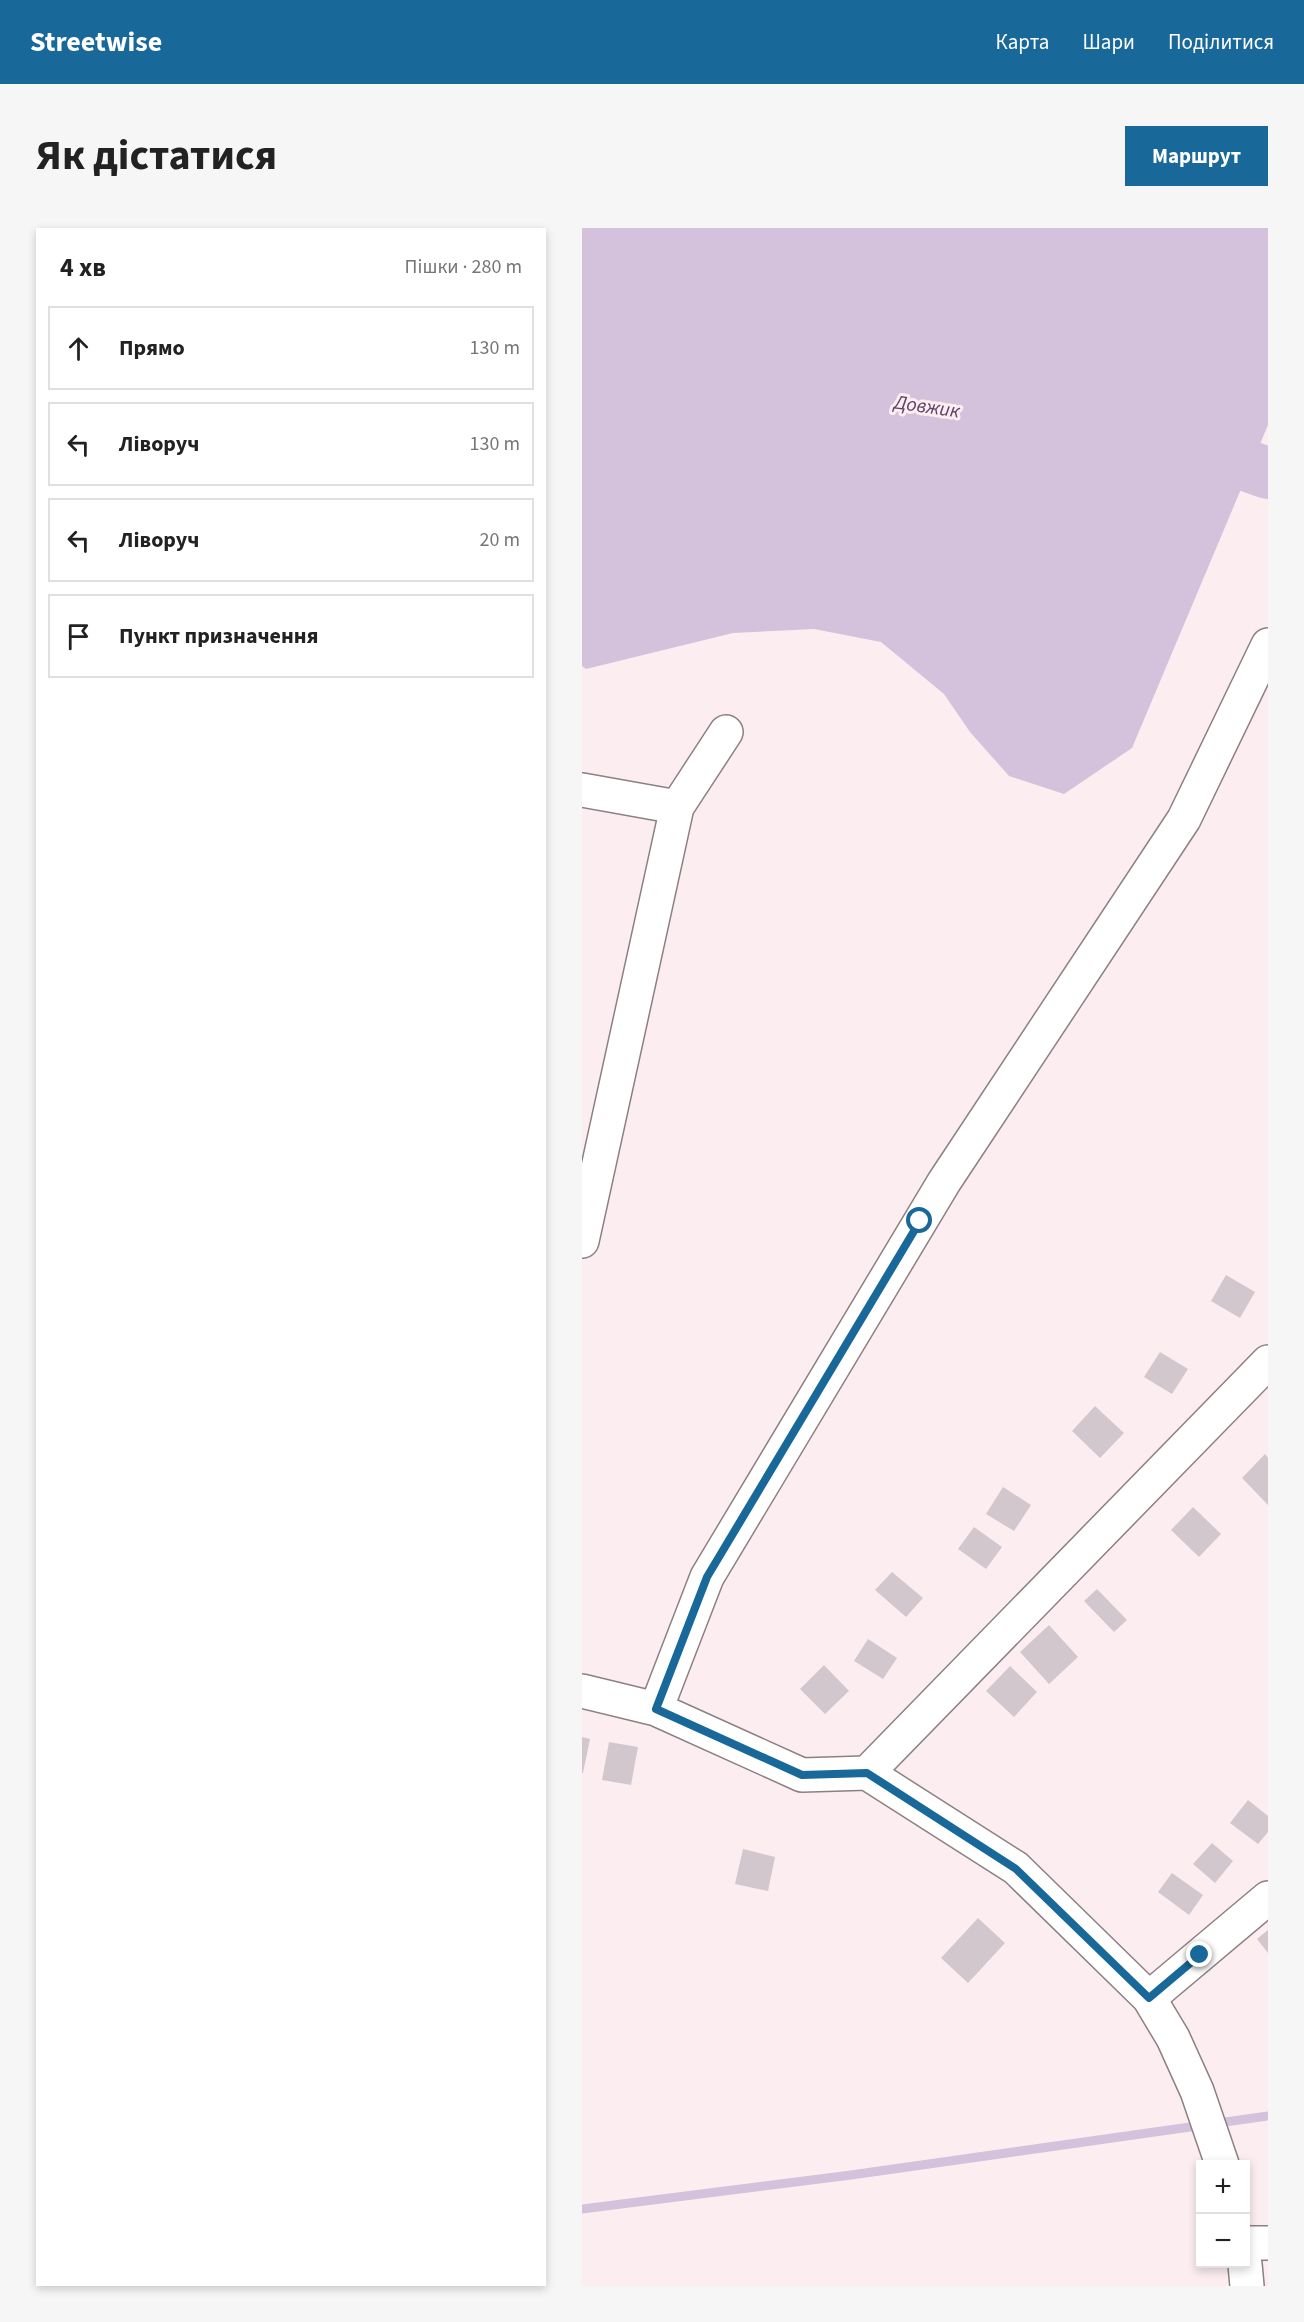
<!DOCTYPE html>
<html lang="uk">
<head>
<meta charset="utf-8">
<style>
	body { margin:0; font-family:"Source Sans 3",sans-serif; background:#f6f6f6; color:#222 }
	.controls { position:absolute; right:18px; bottom:18px; display:grid; overflow:hidden; border-radius:0px; box-shadow:0 3px 9px #0003 }
	.controls button { width:54px; height:54px; display:grid; place-items:center; padding:0; border:0; border-bottom:2px solid #e0e0e0; background:#fff; color:#222; font:30px sans-serif }
	.stop { position:absolute; width:18px; height:18px; margin:-14px; border:4px solid #18689a; border-radius:50%; background:#fff }
	.stop.end { background:#18689a; border-color:#fff; box-shadow:0 2px 6px #0008 }
	.list { margin:0; padding:0; list-style:none }
	h2 { display:flex; justify-content:space-between; align-items:center; height:78px; margin:0; padding:0 24px; font-size:26px }
	h2 small { font-size:20px; font-weight:400; color:#767676 }
	.list li { display:grid; grid-template-columns:39px 1fr auto; gap:18px; align-items:center; box-sizing:border-box; height:84px; margin:0 12px 12px; padding:0 12px; border:2px solid #e0e0e0; border-radius:0px }
	.list b { display:block; font-size:22px; white-space:nowrap }
	.list em { font-size:20px; font-style:normal; color:#767676 }
	.icon { flex:none; width:33px; height:33px; fill:none; stroke:currentColor; stroke-width:2; stroke-linecap:round; stroke-linejoin:round }
	.map { position:relative; flex:none; width:686px; height:2058px; overflow:hidden; border-radius:0px }
	header { display:flex; align-items:center; gap:36px; box-sizing:border-box; height:84px; padding:0 30px; background:#18689a; color:#fff }
	header strong { font-size:28px }
	nav { display:flex; gap:33px; margin-inline-start:auto; font-size:21px }
	.intro { display:flex; align-items:center; justify-content:space-between; box-sizing:border-box; height:144px; padding:0 36px }
	h1 { margin:0; font-size:42px }
	.button { padding:15px 27px; border-radius:0px; background:#18689a; color:#fff; font-size:21px; font-weight:700 }
	main { display:flex; gap:36px; padding:0 36px }
	aside { flex:1; background:#fff; border-radius:0px; box-shadow:0 3px 9px #0003 }
	.map>svg:first-child { display:block }
</style>
</head>
<body>
<header>
<strong>Streetwise</strong>
<nav><a>Карта</a><a>Шари</a><a>Поділитися</a></nav>
</header>
<div class="intro"><h1>Як дістатися</h1><a class="button">Маршрут</a></div>
<main>
<aside>
<h2>4 хв<small>Пішки · 280 m</small></h2>
<ul class="list">
<li><svg class="icon" aria-label="ahead" viewBox="0 0 24 24"><path d="M12 20V5M6 11l6-6 6 6"/></svg><div><b>Прямо</b></div><em>130 m</em></li>
<li><svg class="icon" aria-label="left" viewBox="0 0 24 24"><path d="M17 20v-9H6M10 6l-5 5 5 5"/></svg><div><b>Ліворуч</b></div><em>130 m</em></li>
<li><svg class="icon" aria-label="left" viewBox="0 0 24 24"><path d="M17 20v-9H6M10 6l-5 5 5 5"/></svg><div><b>Ліворуч</b></div><em>20 m</em></li>
<li><svg class="icon" aria-label="arrive" viewBox="0 0 24 24"><path d="M6 21V4h12l-3 4 3 4H6"/></svg><div><b>Пункт призначення</b></div></li>
</ul>
</aside>
<div class="map">
<svg width="686" height="2058" viewBox="0 0 686 2058">
	<rect width="100%" height="100%" fill="#fcedf0"/>
	<!-- water -->
	<path fill="#d4c1dc" d="M0,0H686V197L550,520L482,566L427,548L388,504L362,466L299,414L232,401L151,405L4,441L0,438Z"/>
	<g fill="none" stroke-linecap="round" stroke-linejoin="round">
		<!-- stream -->
		<path stroke="#d4c1dc" stroke-width="9" d="M0,1981L269,1947L686,1888"/>
		<!-- river -->
		<path stroke="#d4c1dc" stroke-width="52" d="M601,215L686,245"/>
	</g>
	<!-- building -->
	<path fill="#d3c7ce" d="M644,1047L673,1064L658,1090L629,1073Z
		M578,1124L606,1141L590,1166L562,1149Z
		M513,1178L542,1205L518,1230L490,1203Z
		M683,1226L686,1230V1277L660,1250Z
		M421,1259L449,1277L432,1303L404,1286Z
		M611,1279L639,1306L617,1329L589,1302Z
		M392,1299L420,1319L404,1341L376,1321Z
		M310,1344L341,1370L324,1389L293,1362Z
		M515,1361L545,1392L532,1404L502,1373Z
		M467,1397L496,1429L467,1456L438,1424Z
		M286,1411L315,1430L301,1451L272,1433Z
		M242,1437L267,1463L243,1486L218,1461Z
		M428,1438L455,1464L432,1489L404,1463Z
		M0,1509L8,1511L1,1545H0Z
		M27,1514L56,1519L49,1557L20,1552Z
		M666,1572L686,1588V1604L676,1616L648,1595Z
		M630,1615L651,1633L633,1655L611,1636Z
		M161,1621L193,1629L186,1663L153,1656Z
		M590,1645L621,1667L607,1687L576,1664Z
		M396,1690L423,1715L386,1755L359,1730Z
		M686,1702V1725L675,1711Z"/>
	<g fill="none" stroke-linecap="round" stroke-linejoin="round">
		<!-- minor casing -->
		<g stroke="#8c8082" stroke-width="36">
			<path id="minor" d="M0,562L95,579
				M0,1013L95,579L144,504
				M0,1463L74,1481L220,1547L285,1545L434,1640L567,1770L591,1810L615,1863L640,1936
				M74,1481L125,1349L362,954L602,591L686,417
				M285,1545L686,1134
				M567,1770L686,1670
				M664,2015H686
				M663,2036L665,2058"/>
		</g>
		<!-- minor -->
		<use href="#minor" stroke="#fff" stroke-width="33"/>
	</g>
	<g fill="none" stroke-linecap="round" stroke-linejoin="round">
		<!-- route -->
		<path stroke="#18689a" stroke-width="8" d="M338,993L125,1349L74,1481L220,1547L285,1545L434,1641L567,1770L618,1727"/>
	</g>
	<g text-anchor="middle" stroke-width="6" stroke-linejoin="round" paint-order="stroke">
		<!-- water labels -->
		<g font-size="20" font-style="italic" fill="#5d4168" stroke="#fcedf0">
			<text transform="translate(345 178) rotate(8)" y="7">Довжик</text>
		</g>
	</g>
</svg>
<div class="controls">
<button>+</button>
<button>−</button>
</div>
<div class="stop" style="left:338px;top:993px"></div>
<div class="stop end" style="left:618px;top:1727px"></div>
</div>
</main>
</body>
</html>
